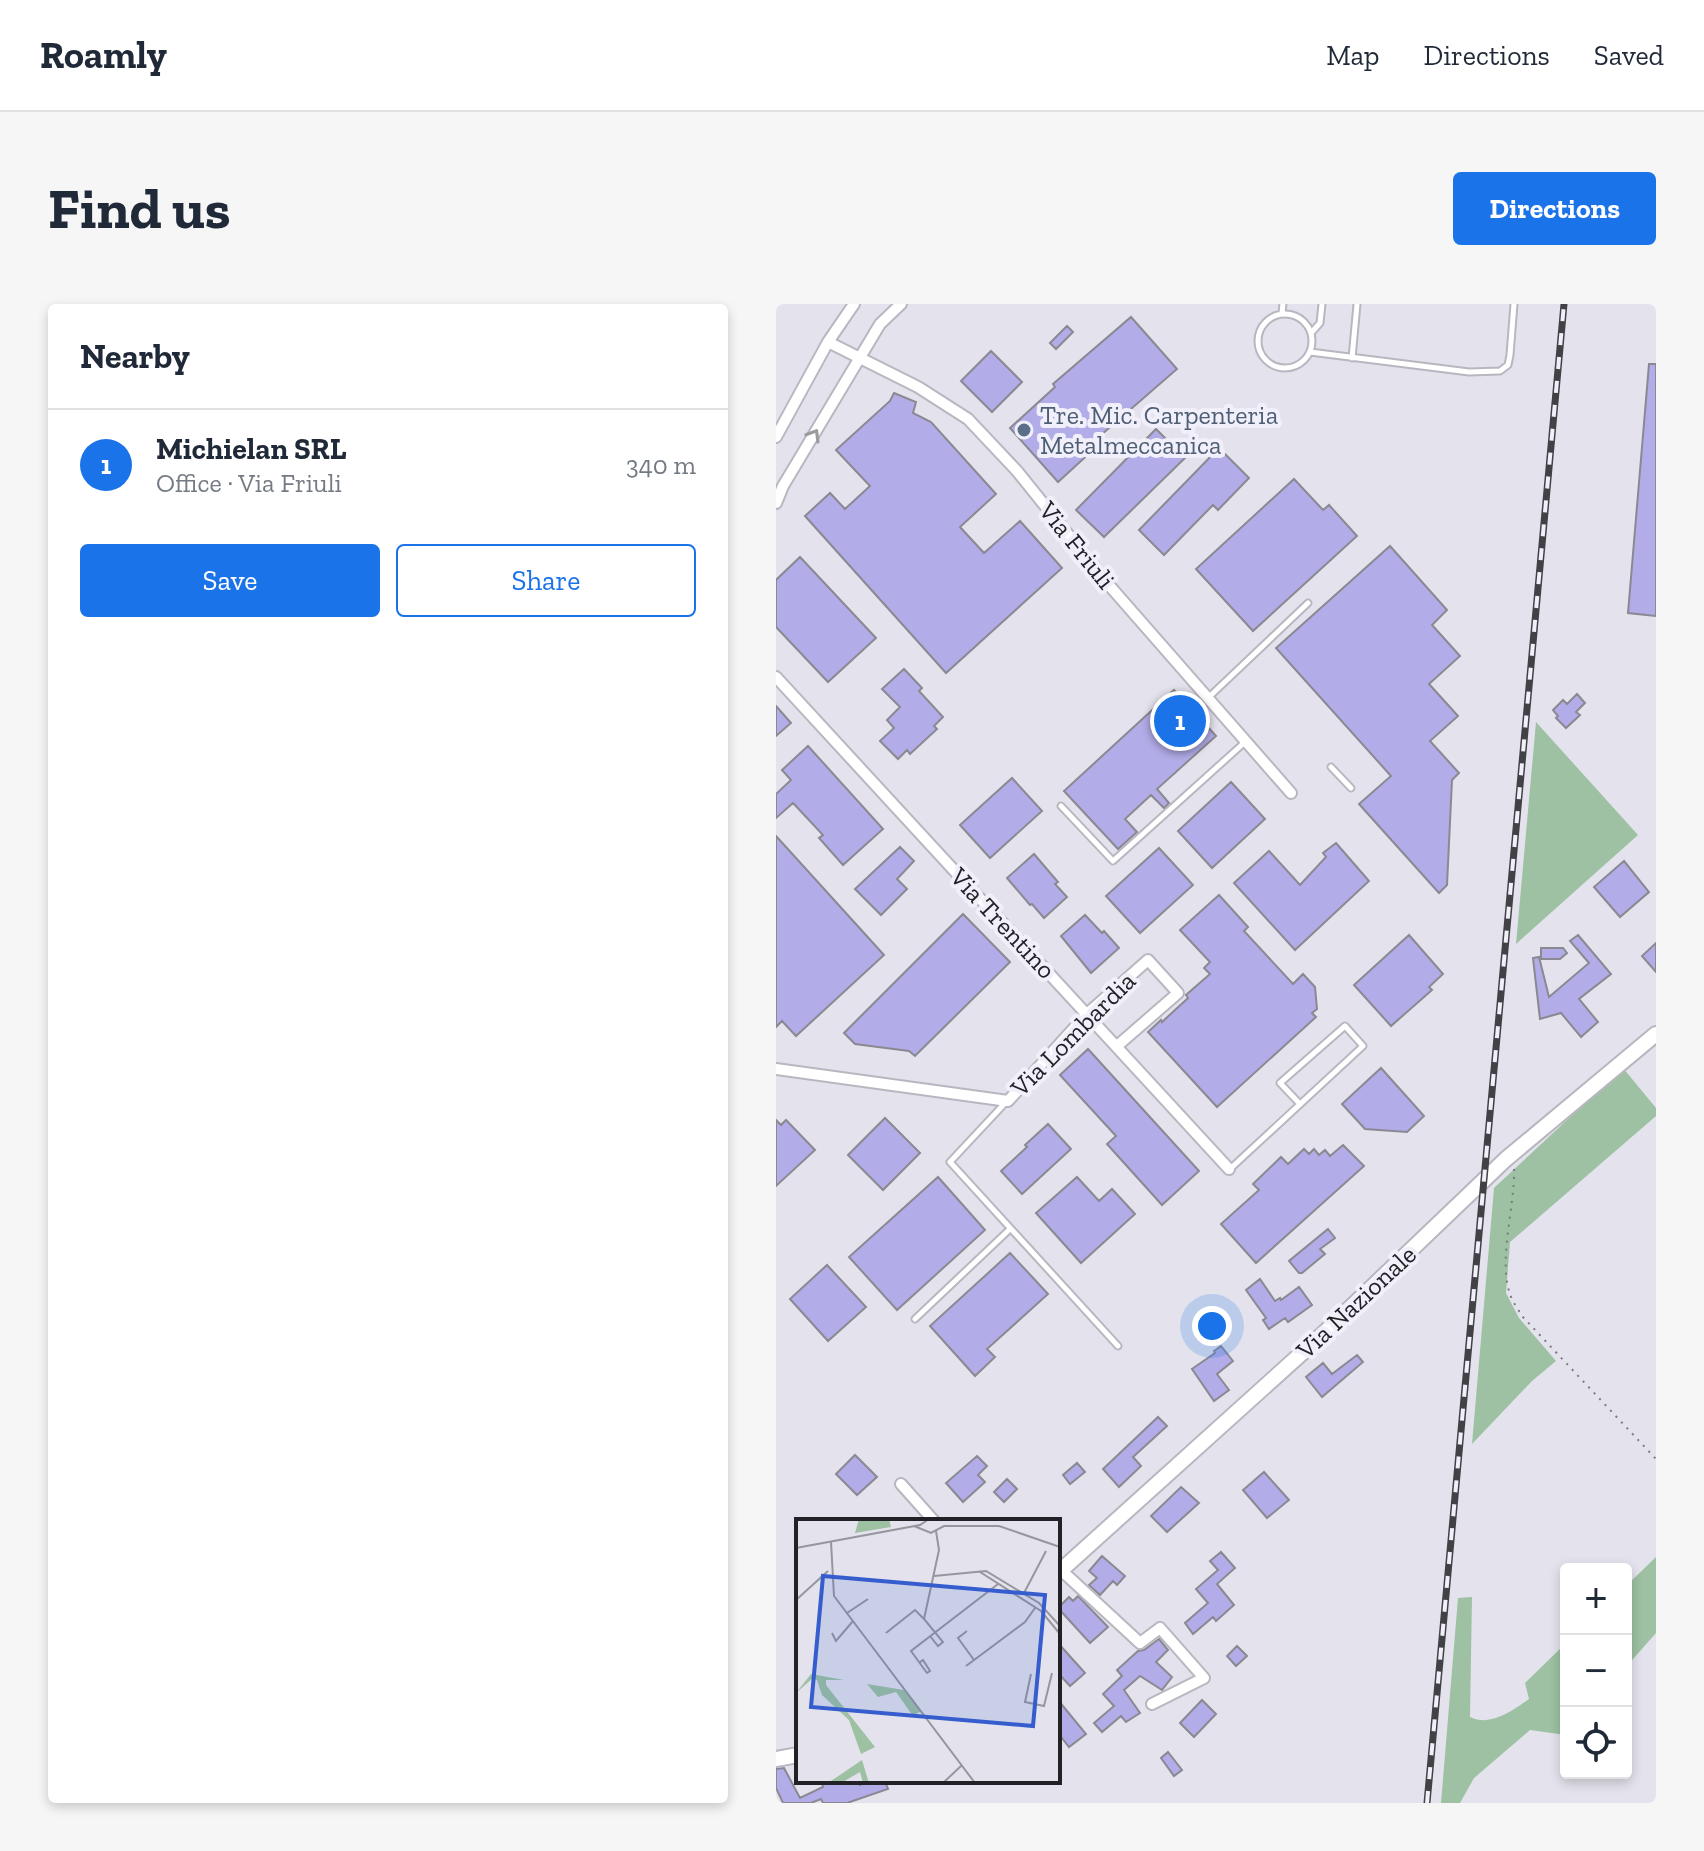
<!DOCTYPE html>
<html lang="en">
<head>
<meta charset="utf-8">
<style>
	body { margin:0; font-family:"Zilla Slab",serif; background:#f6f6f7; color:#1f2937 }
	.controls { position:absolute; right:24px; bottom:24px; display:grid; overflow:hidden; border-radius:8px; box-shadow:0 4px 12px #0003 }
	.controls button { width:72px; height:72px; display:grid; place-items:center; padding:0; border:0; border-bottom:2px solid #e0e1e3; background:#fff; color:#1f2937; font:40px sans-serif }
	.you { position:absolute; left:436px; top:1022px; width:28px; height:28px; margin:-20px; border:6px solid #fff; border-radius:50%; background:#1a73e8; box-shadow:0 0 0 12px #1a73e833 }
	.badge { display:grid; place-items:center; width:52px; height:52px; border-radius:50%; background:#1a73e8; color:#fff; font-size:26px; font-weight:700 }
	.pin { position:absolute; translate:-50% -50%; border:4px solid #fff; box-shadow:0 2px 8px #0006 }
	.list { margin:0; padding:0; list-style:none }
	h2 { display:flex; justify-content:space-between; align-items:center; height:104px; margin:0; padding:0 32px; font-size:34px }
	h2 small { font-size:26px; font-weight:400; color:#747a83 }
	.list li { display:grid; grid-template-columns:52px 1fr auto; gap:24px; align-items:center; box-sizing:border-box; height:112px; padding:0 32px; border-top:2px solid #e0e1e3 }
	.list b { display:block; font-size:30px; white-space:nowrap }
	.list p { margin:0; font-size:26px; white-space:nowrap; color:#747a83 }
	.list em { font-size:26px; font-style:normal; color:#747a83 }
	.actions { display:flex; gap:16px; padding:24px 32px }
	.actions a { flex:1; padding:18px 0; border:2px solid #1a73e8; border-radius:8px; text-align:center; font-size:28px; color:#1a73e8 }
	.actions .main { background:#1a73e8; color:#fff }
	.icon { flex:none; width:44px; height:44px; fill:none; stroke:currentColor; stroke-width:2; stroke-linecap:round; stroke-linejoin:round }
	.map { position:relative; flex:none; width:880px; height:1499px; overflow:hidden; border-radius:8px }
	header { display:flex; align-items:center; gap:48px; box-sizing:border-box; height:112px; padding:0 40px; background:#fff; border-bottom:2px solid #e0e1e3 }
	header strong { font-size:38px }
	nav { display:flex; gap:44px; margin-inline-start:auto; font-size:28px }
	.intro { display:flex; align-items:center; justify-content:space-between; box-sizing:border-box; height:192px; padding:0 48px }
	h1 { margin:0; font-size:56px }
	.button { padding:20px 36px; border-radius:8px; background:#1a73e8; color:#fff; font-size:28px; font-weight:700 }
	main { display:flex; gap:48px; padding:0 48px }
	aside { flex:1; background:#fff; border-radius:8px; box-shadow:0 4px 12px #0003 }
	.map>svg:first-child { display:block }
</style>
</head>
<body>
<header>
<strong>Roamly</strong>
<nav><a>Map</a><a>Directions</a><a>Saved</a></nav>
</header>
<div class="intro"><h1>Find us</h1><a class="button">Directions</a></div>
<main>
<aside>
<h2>Nearby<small></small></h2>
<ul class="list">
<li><span class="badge">1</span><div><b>Michielan SRL</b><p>Office · Via Friuli</p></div><em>340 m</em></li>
</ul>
<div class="actions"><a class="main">Save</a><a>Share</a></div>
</aside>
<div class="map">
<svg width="880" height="1499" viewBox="0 0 880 1499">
	<rect width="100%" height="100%" fill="#e4e3ed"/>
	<!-- green -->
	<path fill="#9dc1a2" d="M760,418L862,531L740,640Z
		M847,764L880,804V812L734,938L730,989L743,1014L780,1057L756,1077L696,1140L718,884Z
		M880,1253V1329L850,1363V1282Z
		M696,1293L694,1413C715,1423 736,1407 753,1395L749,1379L790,1339V1431L754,1426L698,1474L684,1499H665L682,1294Z"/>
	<!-- building -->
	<path fill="#b2ace8" stroke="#8a8992" stroke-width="2" d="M355,13L401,65L325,131L329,135L282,178L234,124L279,83L277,80Z
		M291,22L297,28L280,45L274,39Z
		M215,47L246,78L216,108L185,77Z
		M873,60H880V312L852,309Z
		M118,89L140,98L137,109L155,118L220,190L184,223L208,249L244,217L286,264L170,369L29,212L54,189L69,205L94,182L60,146L114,97Z
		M380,125L409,154L328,233L300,206Z
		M443,144L473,174L442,206L437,201L388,251L363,226Z
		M518,175L547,206L553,201L581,232L477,327L420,265Z
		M614,242L671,306L656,321L684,352L653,380L682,412L654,437L683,469L676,476L671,581L663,589L583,500L615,472L500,344Z
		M24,253L100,334L52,378L0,323V276Z
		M128,365L146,384L143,387L167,413L158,422L161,425L134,450L131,446L122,455L104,437L118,424L111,416L124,403L106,385Z
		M398,386L440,432L381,485L393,499L388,504L375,491L349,515L361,528L342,545L288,487Z
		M801,390L809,399L800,408L804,411L790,424L780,414L782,412L777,406L787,396L791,400Z
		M0,402L15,419L0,432Z
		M32,442L107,525L67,561L43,534L47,531L17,499L0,514V490L15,476L6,466Z
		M236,474L266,507L214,554L184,521Z
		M455,478L489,515L436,564L402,527Z
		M0,532L108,651L20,732L6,717L0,723Z
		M560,539L593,577L519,646L458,579L493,547L524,581L550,553L547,549Z
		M124,543L138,557L121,575L131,585L105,611L79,585Z
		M383,544L417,581L364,629L330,592Z
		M258,550L282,578L279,580L291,593L268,614L256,600L254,601L231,574Z
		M848,557L873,588L844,613L818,583Z
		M443,591L472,623L468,627L517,680L527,670L539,683L541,705L536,709L540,713L441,803L372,728L385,716L386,718L412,694L410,691L434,670L428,664L434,658L404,626Z
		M187,610L234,658L139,752L133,747L79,740L68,729Z
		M309,611L326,629L328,627L343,644L315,669L285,632Z
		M633,631L667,670L653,683L656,686L615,722L578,681Z
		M802,631L835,670L803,695L822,718L805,733L785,709L764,715L757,654L763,653L773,693L813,659L794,637Z
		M880,639V668L866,652Z
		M765,644H787L791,649L784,655H765Z
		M312,745L423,867L386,901L331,840L340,832L284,771Z
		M605,764L648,812L631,828L589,825L566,800Z
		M109,814L144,849L107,886L72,851Z
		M0,816L5,821L10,816L39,846L0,882Z
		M272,820L295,845L246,890L225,867L251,843L249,841Z
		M567,841L588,862L480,959L445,920L483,886L477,880L505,853L512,860L528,845L533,850L538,845L543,851L549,846L554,852Z
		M162,873L209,926L121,1006L73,953Z
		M301,873L323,897L336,885L359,910L305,959L260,909Z
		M552,925L559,934L544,945L549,950L526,969H523L513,957Z
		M234,949L272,990L211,1045L219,1053L199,1072L154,1022Z
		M51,961L90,1003L52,1037L14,995Z
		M484,975L499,997L504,994L505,996L523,983L536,1001L512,1018L509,1014L493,1025L487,1016L490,1014L470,986Z
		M445,1042L457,1057L441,1070L453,1086L438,1097L416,1065L439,1049L438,1047Z
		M581,1051L587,1058L546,1093L530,1073L547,1059L556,1070Z
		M382,1113L391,1122L357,1153L365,1162L343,1183L327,1165Z
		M79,1151L101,1173L81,1191L60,1170Z
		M201,1152L211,1162L202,1171L209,1178L187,1198L170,1179Z
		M301,1159L309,1168L294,1180L287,1171Z
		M488,1168L513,1196L491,1214L467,1186Z
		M231,1175L241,1185L228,1198L218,1188Z
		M405,1183L423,1199L391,1228L375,1212Z
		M445,1248L459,1264L441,1280L458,1301L440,1317L437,1313L417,1330L409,1319L432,1299L420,1285L442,1266L434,1257Z
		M326,1252L349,1272L341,1281L337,1277L324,1291L313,1281L321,1274L313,1267Z
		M302,1292L332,1323L314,1339L282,1304L293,1293L297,1297Z
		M383,1335L392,1346L380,1358L396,1373L386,1386L364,1372L348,1386L364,1409L350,1418L345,1412L326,1428L318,1419L338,1402L327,1390L346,1372L341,1366L362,1347L368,1346Z
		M282,1339L309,1369L294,1382L282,1369Z
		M461,1342L471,1352L460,1362L451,1352Z
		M282,1396L310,1430L293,1443L282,1429Z
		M426,1396L440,1410L418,1433L404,1419Z
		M392,1448L406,1466L398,1472L385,1454Z
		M8,1464L24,1494L47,1483L45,1477H83L84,1481L95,1477H109L112,1485L71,1499H47L45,1495L35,1499H7L0,1484V1465Z"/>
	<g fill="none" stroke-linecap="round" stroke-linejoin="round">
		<!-- lane casing -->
		<g stroke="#b8b7c0" stroke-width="9">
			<path id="lane" d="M506,9L507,0
				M482 37a27 27 0 1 1 54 0a27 27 0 1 1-54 0Z
				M535,29L544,19L546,0
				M534,48L693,68L724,67L732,61L734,51L738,0
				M576,54L581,0
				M433,393L532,299
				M555,463L575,484
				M285,502L337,557L469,438
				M231,797L174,858L342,1042
				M454,865L587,742L569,722L504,779L524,800
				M139,1015L234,925"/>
		</g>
		<!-- street casing -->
		<g stroke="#b8b7c0" stroke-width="14">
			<path id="street" d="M52,38L142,83L192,115L241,167L332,280L515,489
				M0,133L52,38L78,0
				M0,199L7,182L104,20L125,0
				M0,373L453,865
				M0,765L232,797L311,710L372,656L402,689L341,742
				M125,1180L158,1217
				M285,1266L364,1339L384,1324L428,1374L376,1400"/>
		</g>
		<!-- secondary casing -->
		<g stroke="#b8b7c0" stroke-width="18">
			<path id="secondary" d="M282,1269L547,1030L730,855L880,730
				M0,1455L22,1451"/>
		</g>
		<!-- path -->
		<path stroke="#7a7a81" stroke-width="2" stroke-dasharray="2 6" stroke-linecap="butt" d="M738,865C739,903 722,955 734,990C736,997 742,1005 746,1012L880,1155"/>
		<!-- lane -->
		<use href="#lane" stroke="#fff" stroke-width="5"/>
		<!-- street -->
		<use href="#street" stroke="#fff" stroke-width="10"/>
		<!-- secondary -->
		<use href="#secondary" stroke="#fff" stroke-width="14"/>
		<!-- rail casing -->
		<g stroke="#414146" stroke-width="7">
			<path id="rail" d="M651,1499L788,0"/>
		</g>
		<!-- rail -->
		<use href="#rail" stroke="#f1f0fa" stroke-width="4" stroke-dasharray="12" stroke-linecap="butt"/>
	</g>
	<!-- one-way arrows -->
	<defs><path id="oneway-chevron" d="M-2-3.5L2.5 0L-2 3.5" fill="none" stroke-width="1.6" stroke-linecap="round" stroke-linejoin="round" transform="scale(2)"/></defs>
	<use stroke="#9c9c9d" href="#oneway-chevron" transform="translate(38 131) rotate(-59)"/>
	<!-- markers -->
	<circle fill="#5c6f8a" stroke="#f1f0fa" stroke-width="3" cx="248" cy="126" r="8"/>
	<g text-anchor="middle" stroke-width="8" stroke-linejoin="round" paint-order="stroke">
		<!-- service labels -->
		<g font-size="26" fill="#4e5e75" stroke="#f1f0fa" text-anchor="start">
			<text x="264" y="120">Tre. Mic. Carpenteria<tspan x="264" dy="30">Metalmeccanica</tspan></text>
		</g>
		<!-- street labels -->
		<g font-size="26" fill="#222226" stroke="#f1f0fa">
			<text transform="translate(301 241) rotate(51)" y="9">Via Friuli</text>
			<text transform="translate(227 619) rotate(47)" y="9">Via Trentino</text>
			<text transform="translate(297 730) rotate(-45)" y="9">Via Lombardia</text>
			<text transform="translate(580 998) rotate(-43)" y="9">Via Nazionale</text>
		</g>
	</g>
	<!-- overview -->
	<g transform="translate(20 1215)">
		<rect width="264" height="264" fill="#e4e3ed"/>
		<path d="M63,0H93L95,8L59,14ZM15,155L48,161H30V166L79,228L65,235L53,201L26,176L21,161L17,159L0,174ZM71,165L108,171L125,192L117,197L100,173L82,178ZM66,241L73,264H67L64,253L45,264H32Z" fill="#9dc1a2"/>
		<path fill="none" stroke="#96969d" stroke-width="2" d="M118,7L135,14L148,7H203L264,28M35,23L38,77L179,264M0,29L124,6L133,0M184,53L245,92L264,115M138,57L190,52L243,84L264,107M228,74L250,32M0,81L32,52M51,94L72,80M171,112L162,119L178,141M36,114L40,122L57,102M90,114L119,91L128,100M134,117L142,127L147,123L128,100L143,31L140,12M123,144L127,141L134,152L131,154L115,132L202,65M170,147L229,103L239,89M235,155L229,183L248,187L256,154M147,264L166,246"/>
		<path fill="#365dcd" fill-opacity="0.15" stroke="#365dcd" stroke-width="4" d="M27,57L249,76L237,207L15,188Z"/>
		<rect width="264" height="264" fill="none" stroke="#222226" stroke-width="4"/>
	</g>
</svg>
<div class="controls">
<button>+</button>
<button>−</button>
<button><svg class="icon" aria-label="locate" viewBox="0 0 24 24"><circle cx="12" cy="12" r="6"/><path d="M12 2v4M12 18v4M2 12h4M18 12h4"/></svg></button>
</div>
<div class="you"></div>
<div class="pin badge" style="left:404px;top:417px">1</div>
</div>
</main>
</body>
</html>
